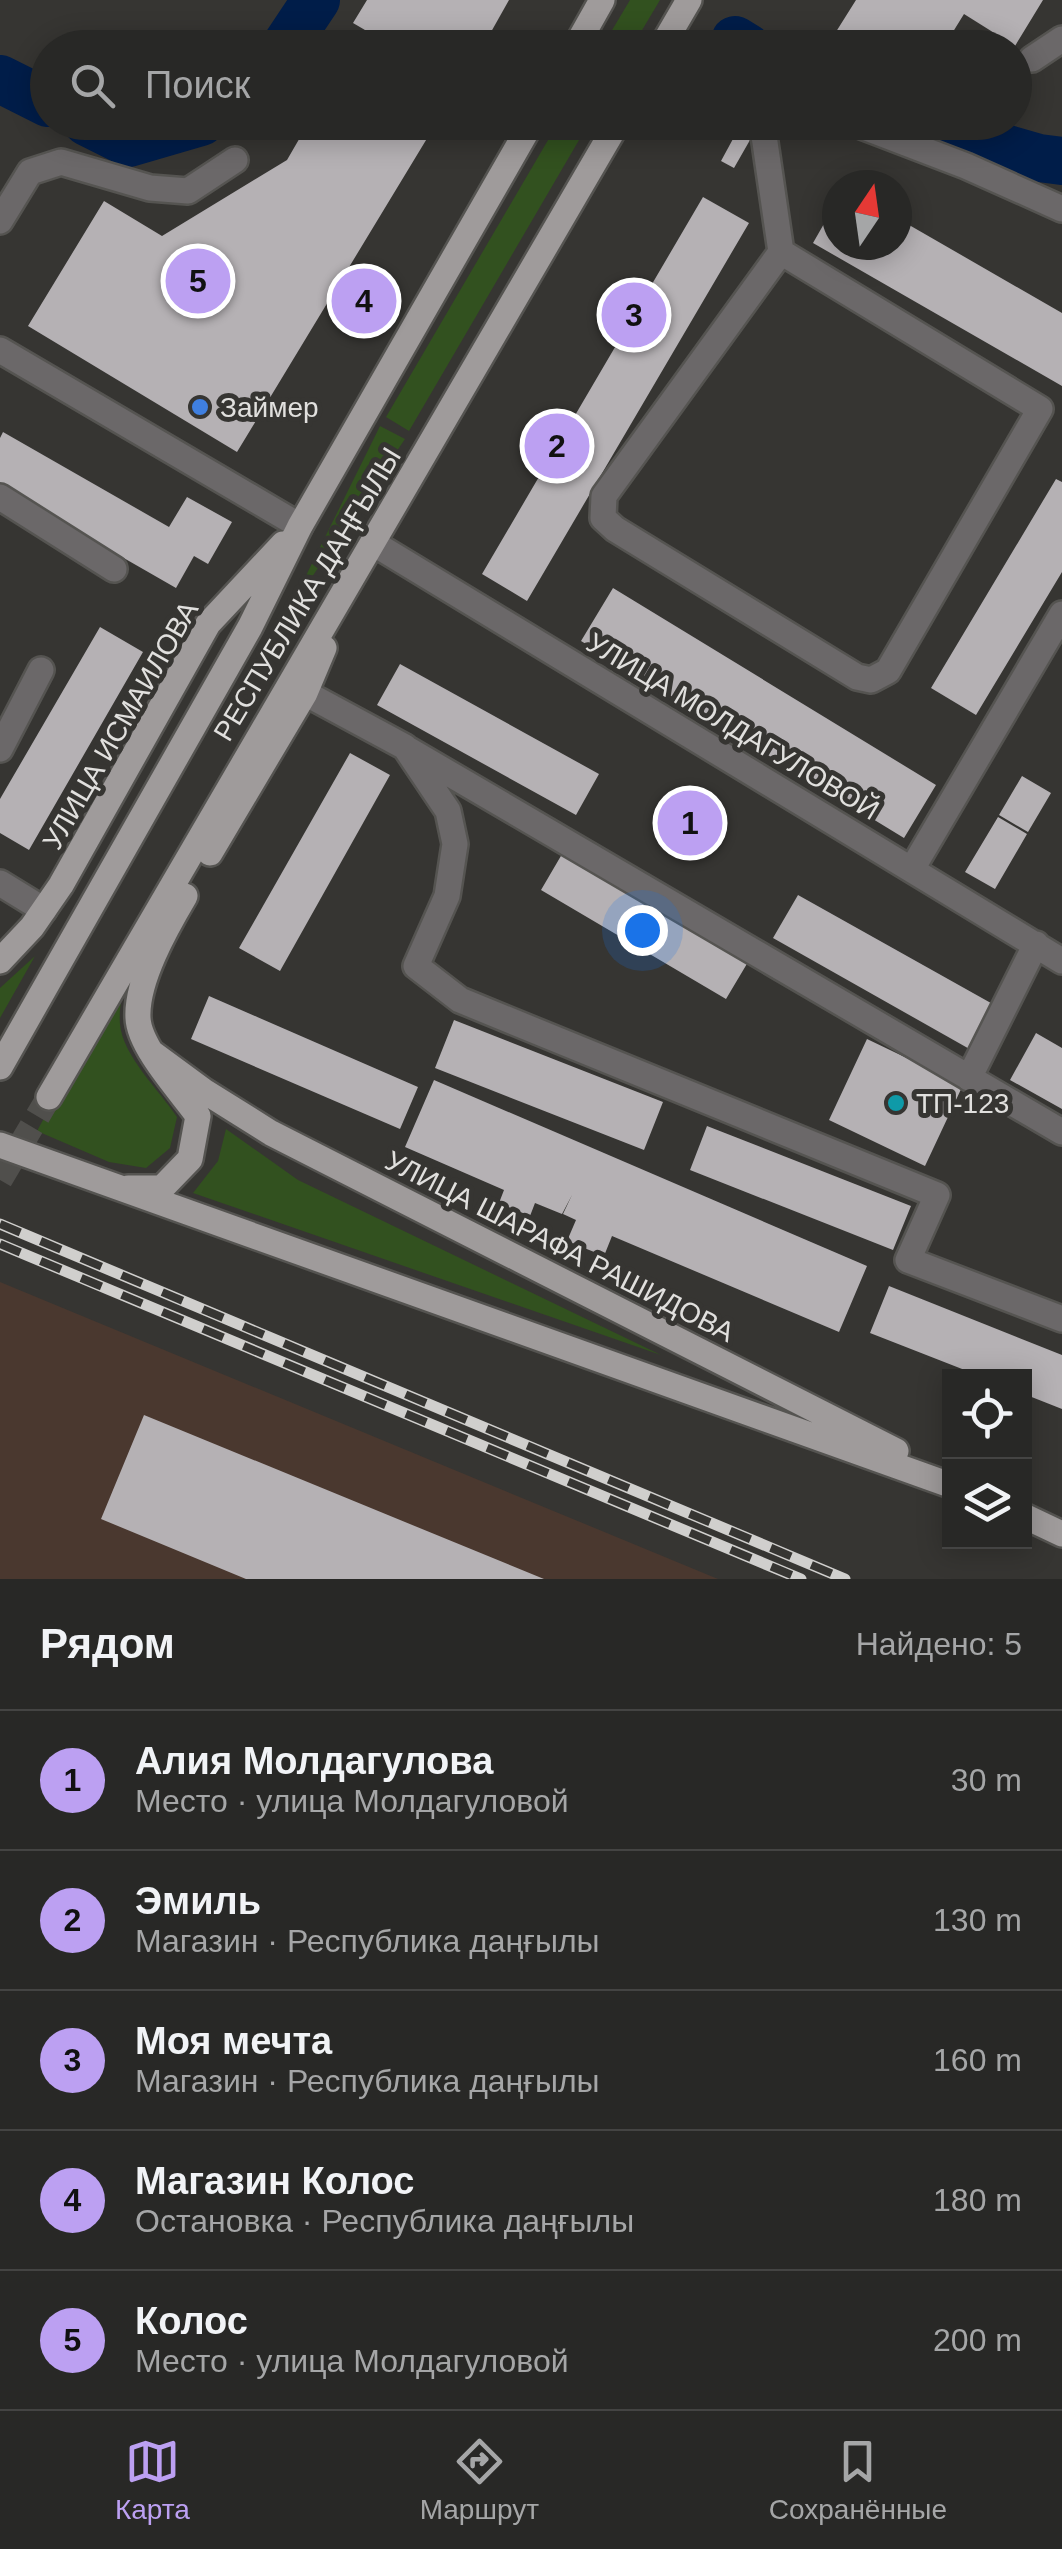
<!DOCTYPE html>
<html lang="ru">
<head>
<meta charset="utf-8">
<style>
	body { margin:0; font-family:Arial,sans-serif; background:#343432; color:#f1f3f6 }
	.controls { position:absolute; right:30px; bottom:30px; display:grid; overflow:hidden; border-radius:0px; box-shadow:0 5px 25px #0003 }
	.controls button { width:90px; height:90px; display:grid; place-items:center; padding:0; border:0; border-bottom:2px solid #444443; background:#282826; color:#f1f3f6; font:50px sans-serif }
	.compass { position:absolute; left:822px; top:170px; width:90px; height:90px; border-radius:50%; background:#282826; box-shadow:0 5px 25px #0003; rotate:13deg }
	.you { position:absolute; left:642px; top:930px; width:35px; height:35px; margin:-25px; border:8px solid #fff; border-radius:50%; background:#1a73e8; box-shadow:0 0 0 15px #1a73e833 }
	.badge { display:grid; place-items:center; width:65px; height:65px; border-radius:50%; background:#bca0f2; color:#111; font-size:32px; font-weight:700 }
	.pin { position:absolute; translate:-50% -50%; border:5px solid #fff; box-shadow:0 2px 10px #0006 }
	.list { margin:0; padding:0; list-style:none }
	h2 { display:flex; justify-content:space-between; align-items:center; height:130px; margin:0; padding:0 40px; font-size:42px }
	h2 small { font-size:32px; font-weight:400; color:#a5a6a7 }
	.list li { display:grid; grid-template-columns:65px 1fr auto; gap:30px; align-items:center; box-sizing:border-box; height:140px; padding:0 40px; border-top:2px solid #444443 }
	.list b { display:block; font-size:38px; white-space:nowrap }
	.list p { margin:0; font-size:32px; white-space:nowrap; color:#a5a6a7 }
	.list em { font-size:32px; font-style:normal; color:#a5a6a7 }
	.icon { flex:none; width:55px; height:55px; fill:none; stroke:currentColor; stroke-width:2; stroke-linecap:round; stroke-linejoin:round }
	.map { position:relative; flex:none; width:1062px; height:1579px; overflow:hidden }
	.search { position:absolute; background:#282826; box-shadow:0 5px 25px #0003; left:30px; right:30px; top:30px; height:110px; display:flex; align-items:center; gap:25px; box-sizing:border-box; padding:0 35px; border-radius:55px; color:#a5a6a7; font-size:38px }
	.sheet { height:830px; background:#282826 }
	nav { display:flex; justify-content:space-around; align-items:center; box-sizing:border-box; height:140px; border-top:2px solid #444443; background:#282826; font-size:28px; color:#a5a6a7 }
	nav a { display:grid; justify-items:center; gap:5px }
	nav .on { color:#bca0f2 }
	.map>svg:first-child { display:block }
</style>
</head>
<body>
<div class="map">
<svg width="1062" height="1579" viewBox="0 0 1062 1579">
	<rect width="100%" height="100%" fill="#363532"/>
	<!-- industrial -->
	<path fill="#4a382f" d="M0,1282L718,1579H0Z"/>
	<!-- green -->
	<path fill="#32511f" d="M630,0H660L632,47H602Z
		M558,123H589L409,431L386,417Z
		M380,426L405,439L287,614Z
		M35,956L0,1018V988Z
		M129,962C126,981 118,1005 120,1024C122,1055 160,1091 177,1117L170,1148L146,1168L109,1162L37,1131Z
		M226,1129L298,1180L661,1355L193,1193L218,1161Z"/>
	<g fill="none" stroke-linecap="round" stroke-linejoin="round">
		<!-- river -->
		<path stroke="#001d49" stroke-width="48" d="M735,40L748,48
			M284,48L316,0
			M0,79L48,103
			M87,122L129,143L201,122
			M912,122L1039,158L1062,161"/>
	</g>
	<!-- building -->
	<path fill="#b5b1b4" d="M367,0H509L482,48H355L365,30L353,23Z
		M856,0H1043L1015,46L964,14L943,48H854L834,35Z
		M309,122H437L237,452L28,326L104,201L162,236L287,160Z
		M740,126L754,133L734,168L721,161Z
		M703,197L749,223L527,601L482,574Z
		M837,201V245H897V218L1062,313V386L813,243Z
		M3,432L169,527L187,497L232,522L208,564L194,556L176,588L0,487V438Z
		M1056,479L1062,482V572L976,715L931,688Z
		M613,588L936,785L904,838L581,641Z
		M100,627L143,652L29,850L0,833V799Z
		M400,664L599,774L576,815L377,705Z
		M350,753L390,775L280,971L239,948Z
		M1022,776L1051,793L1028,832L999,815Z
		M998,817L1027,834L995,889L965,872Z
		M565,849L751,957L726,999L541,890Z
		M798,895L998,1007L973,1051L773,938Z
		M209,996L418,1087L400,1129L191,1039Z
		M454,1020L663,1102L644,1150L435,1068Z
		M1036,1033L1062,1048V1109L1010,1080Z
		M867,1039L963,1085L925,1166L829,1120Z
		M434,1080L867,1266L839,1332L612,1236L604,1256L567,1241L576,1220L563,1214L572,1195L562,1214L535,1203L530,1216L499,1203L504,1190L405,1147Z
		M707,1126L911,1206L893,1250L690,1170Z
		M889,1286L1062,1355V1409L1024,1394V1376H980L870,1333Z
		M144,1415L544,1579H246L101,1519Z"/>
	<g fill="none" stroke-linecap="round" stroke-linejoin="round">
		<!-- major-tunnel -->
		<path stroke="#504f4c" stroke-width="25" stroke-dasharray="25 12" stroke-linecap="butt" d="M0,1180L49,1097"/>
		<!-- minor casing -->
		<g stroke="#555451" stroke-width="30">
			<path id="minor" d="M1032,59L1062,39
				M762,122L781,252L1040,409L888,671L871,680L857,677L615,529L603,518L604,496L781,252
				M851,122L966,166L1062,209
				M0,221L30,172L61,162L150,188L188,191L235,160
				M0,350L300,526
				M0,497L114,569
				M373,543L1062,961
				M305,693L405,747L448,811L455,844L447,896L416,966L460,1000L937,1195L908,1260L1062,1319
				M0,749L41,670
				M409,750L1062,1132
				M912,869L1062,614
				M0,883L44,910
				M969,1078L1036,944"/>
		</g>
		<!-- major casing -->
		<g stroke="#555451" stroke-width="30">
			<path id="major" d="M575,48L602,0
				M661,48L689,0
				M210,853L305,693L324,648
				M0,961L32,927L61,885L208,624L283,544
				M151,1052L204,1091L271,1133L896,1451
				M0,1067L250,627L300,526L532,122
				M49,1097L618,122
				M0,1145L950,1485
				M128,1188H162L190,1159L198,1116C181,1092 139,1047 138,1018C136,981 166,928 185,896
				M1024,1516L1062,1534"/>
		</g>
		<!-- minor -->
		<use href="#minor" stroke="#6b6869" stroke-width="25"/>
		<!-- major -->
		<use href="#major" stroke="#9f9b9b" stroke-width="25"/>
		<!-- rail casing -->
		<g stroke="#d0cfcd" stroke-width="11">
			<path id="rail" d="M0,1224L845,1579
				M0,1244L801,1579"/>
		</g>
		<!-- rail -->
		<use href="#rail" stroke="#363532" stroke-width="8" stroke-dasharray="22" stroke-linecap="butt"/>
	</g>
	<!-- markers -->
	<circle fill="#3f7fe0" stroke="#363532" stroke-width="4" cx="200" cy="407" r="10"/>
	<circle fill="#0f9aa8" stroke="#363532" stroke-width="4" cx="896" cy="1103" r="10"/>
	<g text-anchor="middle" stroke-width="10" stroke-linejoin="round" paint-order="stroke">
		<!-- poi labels -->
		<g font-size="28" fill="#e1e0de" stroke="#363532" text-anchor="start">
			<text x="220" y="417">Займер</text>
			<text x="916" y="1113">ТП-123</text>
		</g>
		<!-- street labels -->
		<g font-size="28" fill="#e1e0de" stroke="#363532">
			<text transform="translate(307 594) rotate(-59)" y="10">РЕСПУБЛИКА ДАҢҒЫЛЫ</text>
			<text transform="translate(120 725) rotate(-60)" y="10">УЛИЦА ИСМАИЛОВА</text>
			<text transform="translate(733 726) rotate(31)" y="10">УЛИЦА МОЛДАГУЛОВОЙ</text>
			<text transform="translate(560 1246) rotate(27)" y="10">УЛИЦА ШАРАФА РАШИДОВА</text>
		</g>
	</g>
</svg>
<div class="controls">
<button><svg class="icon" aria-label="locate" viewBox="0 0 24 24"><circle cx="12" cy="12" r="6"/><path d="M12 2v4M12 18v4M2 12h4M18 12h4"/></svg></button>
<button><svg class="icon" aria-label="layers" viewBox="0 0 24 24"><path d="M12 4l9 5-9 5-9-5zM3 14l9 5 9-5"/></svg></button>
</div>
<svg class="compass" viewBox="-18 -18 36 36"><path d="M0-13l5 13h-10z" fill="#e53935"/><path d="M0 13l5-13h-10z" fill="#a5a6a7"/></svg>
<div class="you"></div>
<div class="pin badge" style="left:690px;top:823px">1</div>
<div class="pin badge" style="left:557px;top:446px">2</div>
<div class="pin badge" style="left:634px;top:315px">3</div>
<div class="pin badge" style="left:364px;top:301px">4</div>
<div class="pin badge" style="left:198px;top:281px">5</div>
<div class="search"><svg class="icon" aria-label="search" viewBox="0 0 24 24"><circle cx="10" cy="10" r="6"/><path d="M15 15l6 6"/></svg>Поиск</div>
</div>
<section class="sheet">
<h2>Рядом<small>Найдено: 5</small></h2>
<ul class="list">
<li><span class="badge">1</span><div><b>Алия Молдагулова</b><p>Место · улица Молдагуловой</p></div><em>30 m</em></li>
<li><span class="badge">2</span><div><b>Эмиль</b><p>Магазин · Республика даңғылы</p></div><em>130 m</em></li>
<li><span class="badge">3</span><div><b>Моя мечта</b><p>Магазин · Республика даңғылы</p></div><em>160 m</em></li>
<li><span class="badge">4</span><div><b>Магазин Колос</b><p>Остановка · Республика даңғылы</p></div><em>180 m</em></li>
<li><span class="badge">5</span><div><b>Колос</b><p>Место · улица Молдагуловой</p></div><em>200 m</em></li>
</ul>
</section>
<nav>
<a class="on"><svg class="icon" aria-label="map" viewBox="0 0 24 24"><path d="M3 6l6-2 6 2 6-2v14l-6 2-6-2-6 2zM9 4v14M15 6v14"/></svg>Карта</a>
<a><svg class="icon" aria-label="directions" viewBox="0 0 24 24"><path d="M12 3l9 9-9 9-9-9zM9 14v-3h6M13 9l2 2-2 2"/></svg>Маршрут</a>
<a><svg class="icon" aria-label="saved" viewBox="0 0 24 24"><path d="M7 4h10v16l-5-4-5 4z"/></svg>Сохранённые</a>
</nav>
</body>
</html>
